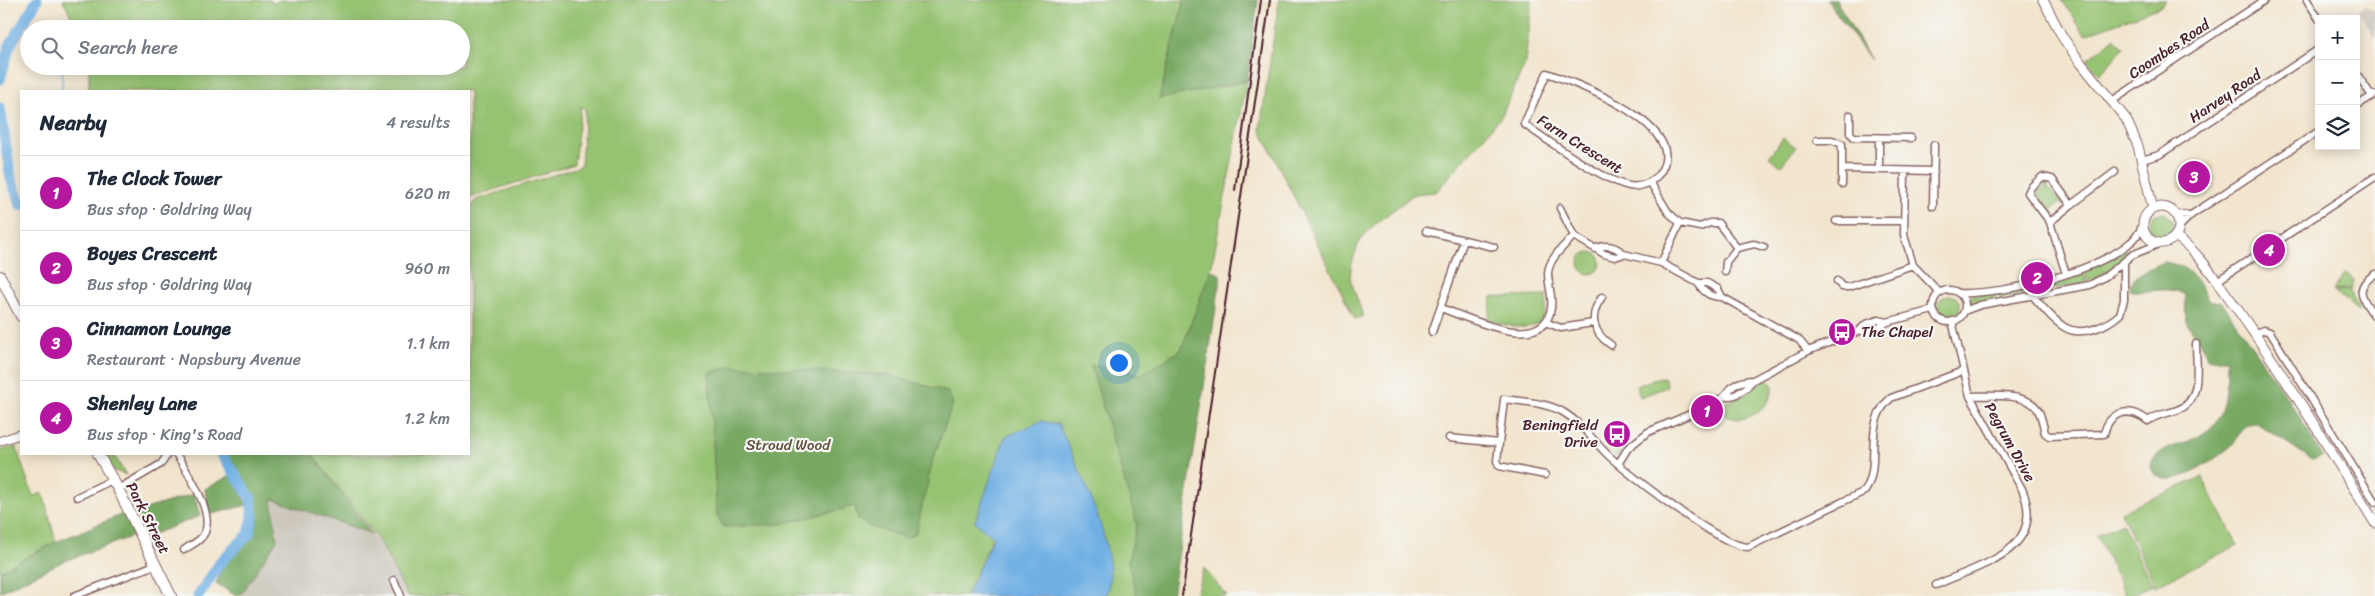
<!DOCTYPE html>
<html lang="en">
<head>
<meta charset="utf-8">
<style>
	body { margin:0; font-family:Sriracha,sans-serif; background:#f6f6f7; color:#1f2937 }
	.controls { position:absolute; right:15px; top:15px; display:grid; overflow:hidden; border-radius:0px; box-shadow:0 2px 12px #0003 }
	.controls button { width:45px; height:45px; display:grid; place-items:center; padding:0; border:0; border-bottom:1px solid #e0e1e3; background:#fff; color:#1f2937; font:25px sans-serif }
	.you { position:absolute; left:1118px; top:362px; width:18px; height:18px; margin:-12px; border:4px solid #fff; border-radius:50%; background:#1a73e8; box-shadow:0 0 0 8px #1a73e833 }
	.badge { display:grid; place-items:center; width:32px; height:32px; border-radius:50%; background:#b5179e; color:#fff; font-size:16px; font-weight:700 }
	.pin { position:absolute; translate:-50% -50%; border:2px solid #fff; box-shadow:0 1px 5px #0006 }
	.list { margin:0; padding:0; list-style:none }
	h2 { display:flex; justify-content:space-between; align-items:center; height:65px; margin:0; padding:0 20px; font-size:21px }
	h2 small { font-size:16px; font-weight:400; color:#747a83 }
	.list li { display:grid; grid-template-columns:32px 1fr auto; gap:15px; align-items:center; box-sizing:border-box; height:75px; padding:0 20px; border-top:1px solid #e0e1e3 }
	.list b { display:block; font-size:19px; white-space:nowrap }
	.list p { margin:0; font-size:16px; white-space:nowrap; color:#747a83 }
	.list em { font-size:16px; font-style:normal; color:#747a83 }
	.icon { flex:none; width:28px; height:28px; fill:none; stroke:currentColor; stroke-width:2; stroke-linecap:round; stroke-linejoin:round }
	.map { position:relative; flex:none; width:2375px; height:596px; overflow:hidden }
	.search { position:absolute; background:#fff; box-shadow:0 2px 12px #0003; left:20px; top:20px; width:450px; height:55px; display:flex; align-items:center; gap:12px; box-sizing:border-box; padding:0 18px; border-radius:28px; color:#747a83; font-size:19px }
	.panel { position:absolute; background:#fff; box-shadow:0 2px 12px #0003; left:20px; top:90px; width:450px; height:365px; border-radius:0px }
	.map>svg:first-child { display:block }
</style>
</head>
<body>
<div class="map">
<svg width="2375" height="596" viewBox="0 0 2375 596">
	<rect width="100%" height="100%" fill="#f6f6f2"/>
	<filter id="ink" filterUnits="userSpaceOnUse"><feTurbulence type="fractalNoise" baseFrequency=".02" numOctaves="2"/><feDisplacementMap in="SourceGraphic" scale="10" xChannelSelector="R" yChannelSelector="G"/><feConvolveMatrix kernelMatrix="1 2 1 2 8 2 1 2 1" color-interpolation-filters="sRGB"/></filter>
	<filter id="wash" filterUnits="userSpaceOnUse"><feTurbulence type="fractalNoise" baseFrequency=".0096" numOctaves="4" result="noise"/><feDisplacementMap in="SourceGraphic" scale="20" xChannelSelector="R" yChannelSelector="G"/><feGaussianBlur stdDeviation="1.12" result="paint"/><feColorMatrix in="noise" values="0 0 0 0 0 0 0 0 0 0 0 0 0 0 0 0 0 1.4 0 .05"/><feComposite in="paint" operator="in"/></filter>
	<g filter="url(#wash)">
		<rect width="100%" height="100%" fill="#f2e5ce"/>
		<!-- built -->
		<path fill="#e9d9ba" d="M2211,160L2216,168L2181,191L2177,183Z
			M13,368L21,371V390L18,388L15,380L6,378Z
			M152,569L165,596H149L145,572Z"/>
		<!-- industrial -->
		<path fill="#c9c3b8" d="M2365,6L2375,10V38L2357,10Z
			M271,499L372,534L379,540L410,596H240L277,540Z"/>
		<!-- green -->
		<path fill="#96c372" stroke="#70714e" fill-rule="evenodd" d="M63,0H270L274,3L280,0H1184L1160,98L1247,81L1211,270L1181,350L1142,374L1091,366L1137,524L1128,562L1137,596H1105L1108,590L993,537L966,596H408L379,540L312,454H469V210L476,200L581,166L585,109L581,106L574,164L469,198V91H89V66H461V29H77ZM731,366L786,370L953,403L933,459L858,519L855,506L724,527L717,515L710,373Z
			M1279,0H1532L1525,64L1501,117L1436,192L1414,194L1374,225L1360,240L1352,262L1350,278L1363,316L1355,319L1260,129Z
			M2062,0H2166L2160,7L2085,35Z
			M2114,38L2124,47L2100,75L2087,60Z
			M1783,138L1796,147L1781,166L1769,157Z
			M2043,180L2052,182L2047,186L2059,201L2063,199L2064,201L2063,206L2060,203L2051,210L2054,213L2051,215L2045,212L2049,208L2038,194L2034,197L2032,194L2033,189L2037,193L2045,186Z
			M2149 225a12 12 0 1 1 24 0a12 12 0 1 1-24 0Z
			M2124,250L2129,254L2114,267L2089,281L2084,271Z
			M1579 263a11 11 0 1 1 22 0a11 11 0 1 1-22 0Z
			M2082,272L2088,282L2077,285L2000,298L1996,294L2050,282Z
			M2345,272L2354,280L2352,289L2333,290Z
			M2351,290L2353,300L2360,310L2359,312L2334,291Z
			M1992,293L1996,299L1969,306L1966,297Z
			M1938 306a11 11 0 1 1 22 0a11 11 0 1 1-22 0Z
			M1546,296C1550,338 1514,328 1488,320L1492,297Z
			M1660,377L1665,379L1667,387L1640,397L1636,386Z
			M1766,379L1772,384C1776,409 1739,431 1720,411L1722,404L1742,396Z
			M1610,440L1626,441L1628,444L1621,454L1614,456L1606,448Z
			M16,447L33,496L43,493L56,542L0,571V450Z
			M113,454L126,475L112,470L103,455Z
			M2202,477L2238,545L2155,586L2121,512Z
			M2122,523L2152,585L2129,596H2126L2097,535Z
			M1204,568L1227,596H1195Z"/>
		<!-- forest -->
		<path fill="#78a964" stroke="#616448" d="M1184,0H1258L1247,81L1159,99Z
			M1827,0H1836L1871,60Z
			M2165,262C2192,267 2195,278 2208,300L2211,302L2221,301L2298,414L2322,456L2313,460L2257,423C2240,422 2240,438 2230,447C2215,459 2181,485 2162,478C2155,476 2151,471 2151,464C2157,452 2163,451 2175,446C2227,429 2226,409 2227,359H2207L2204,348L2186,322L2185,295C2169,284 2146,295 2129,290C2129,277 2153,265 2165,262Z
			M1211,270L1221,275L1172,596H1137L1128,562L1137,524L1091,365L1142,374L1181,350Z
			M731,366L889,375L948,392L953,403L933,459L916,533L907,538L868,526L858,519L855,506L781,524L724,527L717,515L709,373Z
			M225,454H312L372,534L272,499L277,540L240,596H236L216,583L224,564L255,529L258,519L256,503L245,480Z
			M231,475L247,505L208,515L205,489Z
			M194,494L200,516L146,537L136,512Z
			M125,513L136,535L62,562L0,592V571L56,542Z"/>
		<!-- water -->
		<path fill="#71b0e4" stroke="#5e6888" d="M1041,421L1058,424C1074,459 1126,561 1105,596H966L993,537L975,522L1005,437Z"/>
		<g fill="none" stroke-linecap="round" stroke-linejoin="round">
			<!-- stream -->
			<path stroke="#71b0e4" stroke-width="2" d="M62,66V91"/>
			<!-- river -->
			<path stroke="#71b0e4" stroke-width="11" d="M0,79L9,47L37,0
				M0,108L11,179L21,205
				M198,596L222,560L249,534L253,517L251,498L221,454"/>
		</g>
	</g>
	<g filter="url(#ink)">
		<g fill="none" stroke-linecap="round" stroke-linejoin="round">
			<!-- minor casing -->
			<g stroke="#856464" stroke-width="9">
				<path id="minor" d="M2307,0L2319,19
					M1547,73C1578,84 1694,127 1659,174C1652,183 1640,188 1629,186C1604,181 1547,140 1524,124Z
					M2356,73L2372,96
					M2112,101L2265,0
					M2356,106L2374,95
					M1850,115V133L1854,137L1911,138
					M1817,140H1832L1842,144V184
					M2142,160L2159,155L2319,49
					M1842,169L1933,171
					M1879,170V138
					M1905,171L1904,235L1913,265L1940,293
					M1650,182L1668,212L1680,223L1661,263
					M2071,205L2115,172
					M1933,206L1934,145
					M1560,208L1574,236L1604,254L1615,257L1624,254L1661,263L1698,283H1707L1718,289L1722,297L1799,340L1808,351
					M2175,214L2191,215
					M1836,221H1903
					M2050,222L2071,205L2052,179L2042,177L2031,187L2028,193L2050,222L2066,274
					M1680,223L1700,227L1710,223H1718L1737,248
					M2179,227L2191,215L2319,131
					M1426,231L1494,247
					M1596,248C1608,244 1615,246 1624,254
					M1725,272L1726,262L1737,248L1754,244L1764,247
					M2375,274C2352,289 2363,299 2375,317
					M1837,281L1842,287H1849L1913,265
					M2217,281L2375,177
					M1698,283C1704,293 1710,297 1722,297
					M1933 306a16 16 0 1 1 32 0a16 16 0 1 1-32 0Z
					M1958,293C2004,295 2097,272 2132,241C2137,237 2140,230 2143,225
					M2032,295C2042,306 2053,321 2066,328C2083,337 2107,326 2120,314L2124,300V262
					M1602,297C1588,316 1593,333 1611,345
					M1441,308C1467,317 1544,356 1551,308C1553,296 1548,285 1548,273C1549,258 1564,246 1574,236
					M1964,311L1980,305L2090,285L2106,276L2132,255L2161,243
					M1545,322L1561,328L1593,323
					M1859,331H1875L1887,322
					M1432,332L1464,240
					M2255,334L2264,330L2270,332L2375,502
					M1970,396C1988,396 2028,392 2038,410C2042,417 2043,426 2045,433L2049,436L2104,434C2109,411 2130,406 2148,421C2157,414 2167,414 2177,410C2203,402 2196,365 2196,344
					M1724,397C1732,385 1738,381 1753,380
					M1449,438L1499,443
					M176,454C187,471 221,521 200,539C196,543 189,546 184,550
					M1618,464L1628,448L1648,432L1700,410L1724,397L1735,395L1746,388L1753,380L1808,351L1859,331L1866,324L1878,320L1887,322L1933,310
					M1545,475L1499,466L1497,461L1504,399C1523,402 1545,402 1563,412C1582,423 1594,442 1609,456C1631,476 1722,547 1748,547L1865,491C1883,463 1861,423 1891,398L1963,371
					M118,489L161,464L168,454
					M77,497L112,480
					M394,580L401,596
					M1936,585C1979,565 2048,551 2022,489L1970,396L1952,321
					M74,596L155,565"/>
			</g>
			<!-- tertiary casing -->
			<g stroke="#856464" stroke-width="10">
				<path id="tertiary" d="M0,441L21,434"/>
			</g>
			<!-- secondary casing -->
			<g stroke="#856464" stroke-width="11">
				<path id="secondary" d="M2043,0L2063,38L2081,63L2126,119L2138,146L2153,209
					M2143 225a18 18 0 1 1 36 0a18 18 0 1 1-36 0Z
					M2175,236C2198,251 2214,277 2230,299C2282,371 2329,448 2375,523"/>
			</g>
			<!-- primary casing -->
			<g stroke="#856464" stroke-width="12">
				<path id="primary" d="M0,276L21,316
					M98,454L118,489L171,596"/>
			</g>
			<!-- minor -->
			<use href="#minor" stroke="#fff" stroke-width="6"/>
			<!-- tertiary -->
			<use href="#tertiary" stroke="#fff" stroke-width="8"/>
			<!-- secondary -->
			<use href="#secondary" stroke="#fff" stroke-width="9"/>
			<!-- primary -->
			<use href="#primary" stroke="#fff" stroke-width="10"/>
			<!-- rail -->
			<path stroke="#4a1f2b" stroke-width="2" d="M1235,190L1261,0
				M1182,596L1270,0"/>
		</g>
	</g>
	<!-- icons -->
	<defs>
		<g id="bus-disc" transform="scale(1.4375)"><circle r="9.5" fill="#b5179e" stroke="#f6f6f2"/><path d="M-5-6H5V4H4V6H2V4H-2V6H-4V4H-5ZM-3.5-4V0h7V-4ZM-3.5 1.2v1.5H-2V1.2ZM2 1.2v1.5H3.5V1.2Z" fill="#fff"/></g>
	</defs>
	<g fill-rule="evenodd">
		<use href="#bus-disc" x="1842" y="332"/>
		<use href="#bus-disc" x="1617" y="434"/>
	</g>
	<g text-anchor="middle" stroke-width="4.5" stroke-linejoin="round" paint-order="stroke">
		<!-- street labels -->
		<g font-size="15" fill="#4a1f2b" stroke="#f6f6f2">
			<text transform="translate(2169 49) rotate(-34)" y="5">Coombes Road</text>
			<text transform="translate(2225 96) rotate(-34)" y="5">Harvey Road</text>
			<text transform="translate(1580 144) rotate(32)" y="5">Farm Crescent</text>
			<text transform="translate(2010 442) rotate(61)" y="5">Pegrum Drive</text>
			<text transform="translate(148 518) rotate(63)" y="5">Park Street</text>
		</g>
		<!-- poi labels -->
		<g font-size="15" fill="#4a1f2b" stroke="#f6f6f2" text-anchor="start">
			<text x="1861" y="337">The Chapel</text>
			<text x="1598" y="430" text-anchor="end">Beningfield<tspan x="1598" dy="17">Drive</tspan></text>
		</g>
		<!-- park labels -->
		<g font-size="15" fill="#615040" stroke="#f6f6f2">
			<text x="788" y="450">Stroud Wood</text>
		</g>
	</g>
</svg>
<div class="controls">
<button>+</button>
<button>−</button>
<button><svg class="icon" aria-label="layers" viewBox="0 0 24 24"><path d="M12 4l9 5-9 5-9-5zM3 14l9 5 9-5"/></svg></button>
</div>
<div class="you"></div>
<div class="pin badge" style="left:1707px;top:411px">1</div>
<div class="pin badge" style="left:2037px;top:278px">2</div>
<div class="pin badge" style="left:2194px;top:177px">3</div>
<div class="pin badge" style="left:2269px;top:250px">4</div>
<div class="search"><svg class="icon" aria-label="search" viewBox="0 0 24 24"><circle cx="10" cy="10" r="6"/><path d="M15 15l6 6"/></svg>Search here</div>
<section class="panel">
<h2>Nearby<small>4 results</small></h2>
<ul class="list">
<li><span class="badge">1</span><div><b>The Clock Tower</b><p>Bus stop · Goldring Way</p></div><em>620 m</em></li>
<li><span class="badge">2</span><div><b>Boyes Crescent</b><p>Bus stop · Goldring Way</p></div><em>960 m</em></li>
<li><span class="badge">3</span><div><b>Cinnamon Lounge</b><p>Restaurant · Napsbury Avenue</p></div><em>1.1 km</em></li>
<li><span class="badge">4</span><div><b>Shenley Lane</b><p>Bus stop · King's Road</p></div><em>1.2 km</em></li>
</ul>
</section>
</div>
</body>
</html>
